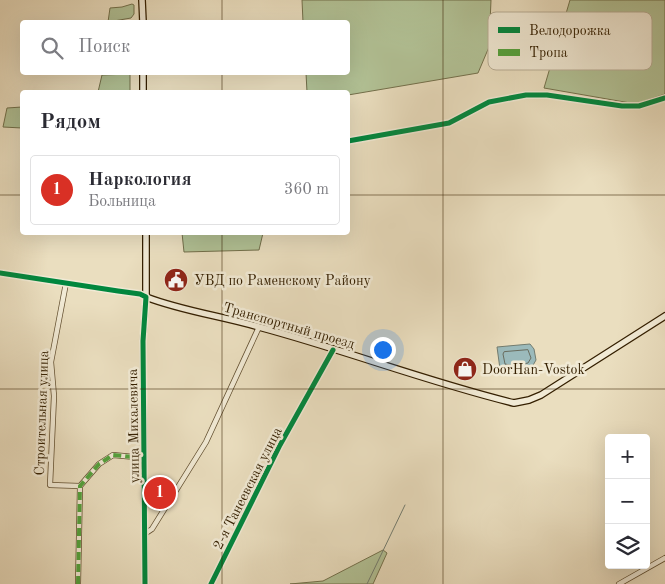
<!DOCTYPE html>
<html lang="ru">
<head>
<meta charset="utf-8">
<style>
	body { margin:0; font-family:"Old Standard TT",serif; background:#f7f7f7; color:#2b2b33 }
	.controls { position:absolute; right:15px; bottom:15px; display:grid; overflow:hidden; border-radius:5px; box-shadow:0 5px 20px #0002 }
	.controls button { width:45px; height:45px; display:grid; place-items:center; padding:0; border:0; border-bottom:1px solid #e1e1e2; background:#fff; color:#2b2b33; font:25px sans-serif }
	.you { position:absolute; left:382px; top:349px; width:18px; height:18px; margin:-12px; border:4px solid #fff; border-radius:50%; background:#1a73e8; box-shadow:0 0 0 8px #1a73e833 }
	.badge { display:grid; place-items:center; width:32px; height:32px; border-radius:50%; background:#d93025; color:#fff; font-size:16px; font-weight:700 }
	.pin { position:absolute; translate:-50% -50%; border:2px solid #fff; box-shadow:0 1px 5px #0006 }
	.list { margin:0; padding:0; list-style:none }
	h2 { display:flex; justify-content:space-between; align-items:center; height:65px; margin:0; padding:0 20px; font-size:21px }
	h2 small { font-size:16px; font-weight:400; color:#7c7c81 }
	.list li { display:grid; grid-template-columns:32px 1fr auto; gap:15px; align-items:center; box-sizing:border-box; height:70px; margin:0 10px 10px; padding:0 10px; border:1px solid #e1e1e2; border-radius:5px }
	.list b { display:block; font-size:19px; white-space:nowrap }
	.list p { margin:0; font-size:16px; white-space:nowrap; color:#7c7c81 }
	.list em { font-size:16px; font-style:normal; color:#7c7c81 }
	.icon { flex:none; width:28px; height:28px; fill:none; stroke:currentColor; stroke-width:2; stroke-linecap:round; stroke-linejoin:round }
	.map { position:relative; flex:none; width:665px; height:584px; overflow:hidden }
	.search { position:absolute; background:#fff; box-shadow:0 5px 20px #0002; left:20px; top:20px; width:330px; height:55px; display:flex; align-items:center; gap:12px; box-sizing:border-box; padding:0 18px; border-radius:5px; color:#7c7c81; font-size:19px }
	.panel { position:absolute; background:#fff; box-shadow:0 5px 20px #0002; left:20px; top:90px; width:330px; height:145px; border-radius:5px }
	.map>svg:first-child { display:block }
</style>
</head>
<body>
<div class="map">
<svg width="665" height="584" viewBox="0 0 665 584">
	<rect width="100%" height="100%" fill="#eadebf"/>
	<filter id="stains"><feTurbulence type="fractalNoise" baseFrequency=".004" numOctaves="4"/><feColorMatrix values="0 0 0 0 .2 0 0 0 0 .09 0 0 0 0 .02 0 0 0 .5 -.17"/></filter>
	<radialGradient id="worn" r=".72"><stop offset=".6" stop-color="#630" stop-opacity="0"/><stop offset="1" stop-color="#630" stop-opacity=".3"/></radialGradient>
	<!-- green -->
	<path fill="#b2c296" stroke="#73704b" d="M302,0H491L489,47L478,73L348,95V92H307L306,73L348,72V22H303Z
		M570,0H665V94L636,104L544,88Z
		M132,4L134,5V14L131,18L108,22L110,8L122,7Z
		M130,74V92H98L102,75Z
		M22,107V128L3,127L7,108Z
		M182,233V232L263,233L259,250L184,252Z
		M383,550L387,553L373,584H290L323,581Z"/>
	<!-- water -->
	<path fill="#9bbabb" stroke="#727c70" d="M530,344L534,349L536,360L532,367L514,372L500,369L497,347Z"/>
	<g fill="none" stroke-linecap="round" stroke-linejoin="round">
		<!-- shore -->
		<path stroke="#686c5e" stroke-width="1" d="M528,350L531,358L528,363L514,366L505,364L503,354L504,352Z"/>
		<!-- stream -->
		<path stroke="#727c70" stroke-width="1" d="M367,584L405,505"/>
		<!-- minor casing -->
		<g stroke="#624f30" stroke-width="6">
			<path id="minor" d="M348,141L449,123L489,102L526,95H547L622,106H639L665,98
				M0,273L118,291L140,294L146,297
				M66,283L51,362L54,396L50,485L80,486
				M146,533L152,529L206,442L259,327
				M78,584L80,486L99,464L113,455L145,458
				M211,584L280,445L333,350
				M619,584L665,558"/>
		</g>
		<!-- tertiary casing -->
		<g stroke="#624f30" stroke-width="7">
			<path id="tertiary" d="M145,584L143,341L146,297"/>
		</g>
		<!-- secondary casing -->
		<g stroke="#341f00" stroke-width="8">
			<path id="secondary" d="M142,0L143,22
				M143,72V92
				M146,232V297C182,311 222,316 259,327C345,350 428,382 514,403L529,400L541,395L665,316"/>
		</g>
		<!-- minor -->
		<use href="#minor" stroke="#f1ead5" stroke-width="4.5"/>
		<!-- tertiary -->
		<use href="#tertiary" stroke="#f1ead5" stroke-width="5"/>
		<!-- secondary -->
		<use href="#secondary" stroke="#f1ead5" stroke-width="5.5"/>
		<!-- quiet -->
		<path stroke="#53a23c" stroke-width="4" stroke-dasharray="8 4" stroke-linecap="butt" d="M78,584L80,486L99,464L113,455L145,458"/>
		<!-- cycleway casing -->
		<g stroke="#f1ead5" stroke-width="8">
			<path id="cycleway" d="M348,141L449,123L489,102L526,95H547L622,106H639L665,98
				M0,273L118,291L140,294L146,297L143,341L145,584
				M211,584L280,445L333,350"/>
		</g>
		<!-- cycleway -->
		<use href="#cycleway" stroke="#00873e" stroke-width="5"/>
	</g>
	<!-- grid -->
	<path fill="none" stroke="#341f00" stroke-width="1" stroke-opacity="0.55" d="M222,0V22M443,0V584M222,72V92M0,195H22M348,195H665M222,232V584M0,389H665"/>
	<!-- icons -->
	<defs>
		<g id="civic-disc" transform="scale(1.25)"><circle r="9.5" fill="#8f2418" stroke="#f1ead5"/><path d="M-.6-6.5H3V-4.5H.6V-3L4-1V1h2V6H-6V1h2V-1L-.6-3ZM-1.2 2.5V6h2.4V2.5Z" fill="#fff"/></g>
		<g id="shop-disc" transform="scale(1.25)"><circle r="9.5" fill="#8f2418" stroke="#f1ead5"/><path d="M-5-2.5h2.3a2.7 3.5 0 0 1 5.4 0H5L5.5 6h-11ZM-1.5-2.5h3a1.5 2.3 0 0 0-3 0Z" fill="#fff"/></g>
	</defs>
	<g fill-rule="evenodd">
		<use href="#civic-disc" x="176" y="280"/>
		<use href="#shop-disc" x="465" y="369"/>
	</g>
	<g text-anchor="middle" stroke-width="5" stroke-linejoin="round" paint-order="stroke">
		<!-- poi labels -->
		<g font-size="14" fill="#341f00" stroke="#f1ead5" text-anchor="start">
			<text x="194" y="285">УВД по Раменскому Району</text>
			<text x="482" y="374">DoorHan-Vostok</text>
		</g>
		<!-- street labels -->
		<g font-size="14" fill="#341f00" stroke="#f1ead5">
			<text transform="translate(289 325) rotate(16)" y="5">Транспортный проезд</text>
			<text transform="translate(41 413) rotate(-88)" y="5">Строительная улица</text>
			<text transform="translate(133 426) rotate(-91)" y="5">улица Михалевича</text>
			<text transform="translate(247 488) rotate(-63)" y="5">2-я Танеевская улица</text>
		</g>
	</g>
	<!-- legend -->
	<rect x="488" y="12" width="164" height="58" rx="8" fill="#f1ead5" stroke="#b8ad95" stroke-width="1"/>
	<rect x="498" y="27" width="22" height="6" fill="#00873e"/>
	<rect x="498" y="49" width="22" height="7" fill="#53a23c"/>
	<g font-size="14" fill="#341f00">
		<text x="529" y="35">Велодорожка</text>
		<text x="529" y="57">Тропа</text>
	</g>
	<rect width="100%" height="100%" filter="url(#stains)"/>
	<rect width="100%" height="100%" fill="url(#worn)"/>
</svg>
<div class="controls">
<button>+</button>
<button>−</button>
<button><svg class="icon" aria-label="layers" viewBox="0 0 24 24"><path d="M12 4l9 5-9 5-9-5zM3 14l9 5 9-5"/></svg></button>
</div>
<div class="you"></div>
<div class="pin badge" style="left:160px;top:493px">1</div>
<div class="search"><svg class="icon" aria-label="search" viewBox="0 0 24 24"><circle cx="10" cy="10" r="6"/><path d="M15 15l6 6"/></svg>Поиск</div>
<section class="panel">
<h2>Рядом<small></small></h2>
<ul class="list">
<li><span class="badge">1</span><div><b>Наркология</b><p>Больница</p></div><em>360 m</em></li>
</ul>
</section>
</div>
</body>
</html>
